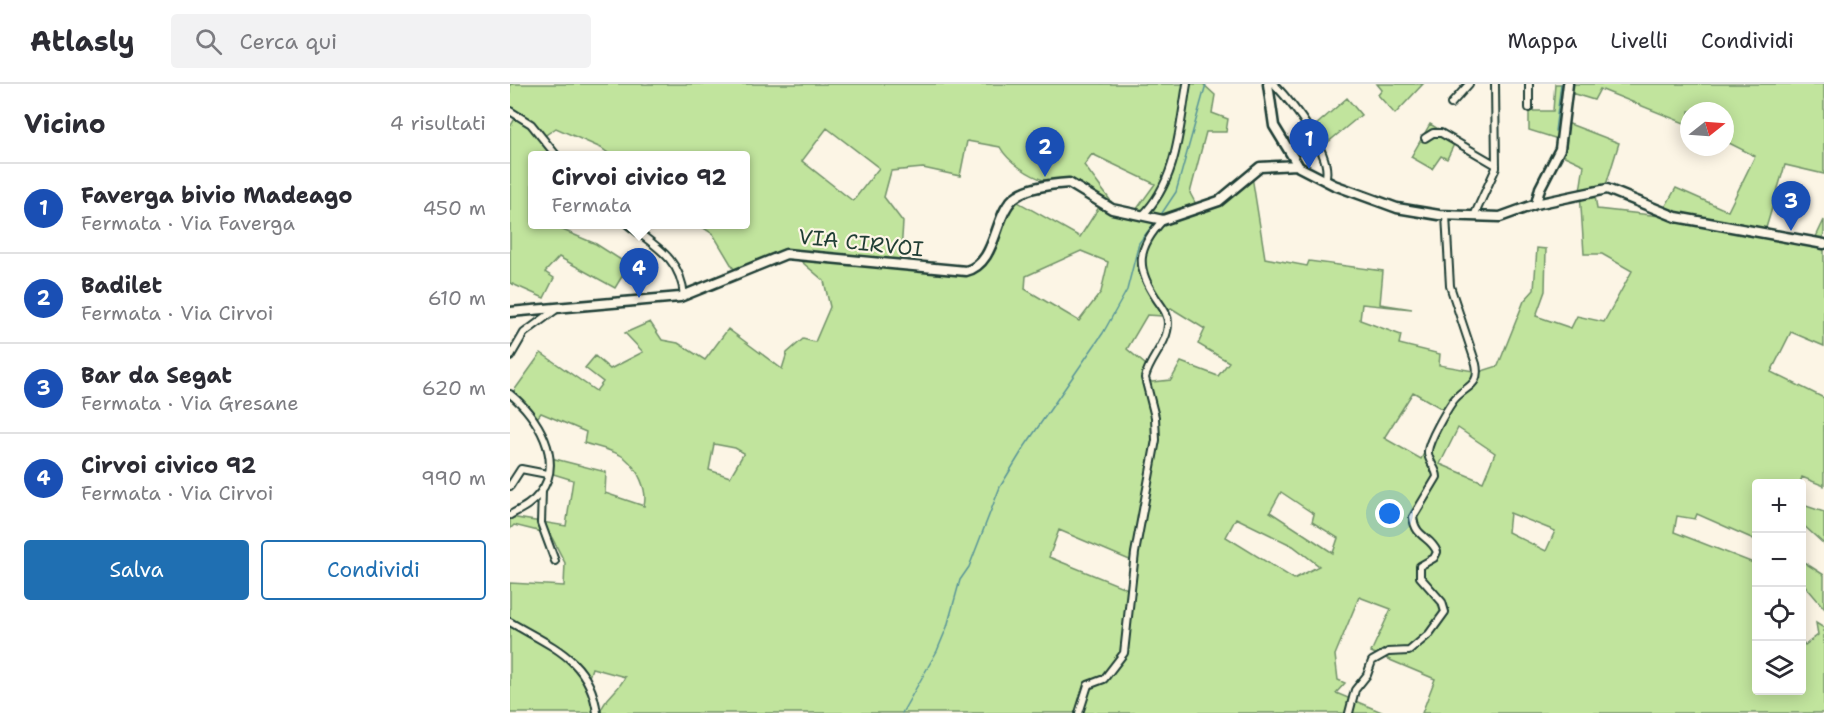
<!DOCTYPE html>
<html lang="it">
<head>
<meta charset="utf-8">
<style>
	body { margin:0; font-family:"Shantell Sans",sans-serif; background:#f2f2f3; color:#2b2b33 }
	.controls { position:absolute; right:18px; bottom:18px; display:grid; overflow:hidden; border-radius:6px; box-shadow:0 3px 15px #0003 }
	.controls button { width:54px; height:54px; display:grid; place-items:center; padding:0; border:0; border-bottom:2px solid #e1e1e2; background:#fff; color:#2b2b33; font:30px sans-serif }
	.compass { position:absolute; left:1170px; top:18px; width:54px; height:54px; border-radius:50%; background:#fff; box-shadow:0 3px 15px #0003; rotate:73deg }
	.you { position:absolute; left:880px; top:430px; width:21px; height:21px; margin:-15px; border:4px solid #fff; border-radius:50%; background:#1a73e8; box-shadow:0 0 0 9px #1a73e833 }
	.badge { display:grid; place-items:center; width:39px; height:39px; border-radius:50%; background:#1f6fb2; color:#fff; font-size:20px; font-weight:700 }
	.pin { position:absolute; translate:-50% -50px; filter:drop-shadow(0 2px 3px #0008) }
	.pin::after { content:''; position:absolute; top:32px; width:21px; height:18px; background:inherit; clip-path:polygon(0 0,100% 0,50% 100%) }
	.popup { position:absolute; left:18px; top:67px; width:222px; height:78px; box-sizing:border-box; display:grid; place-content:center; border-radius:6px; background:#fff; filter:drop-shadow(0 2px 4px #0005); font-size:20px; white-space:nowrap; color:#7c7c81 }
	.popup b { font-size:22px; color:#2b2b33 }
	.popup::after { content:''; position:absolute; left:50%; top:100%; margin-left:-12px; border:12px solid transparent; border-top-color:#fff }
	.list { margin:0; padding:0; list-style:none }
	h2 { display:flex; justify-content:space-between; align-items:center; height:78px; margin:0; padding:0 24px; font-size:26px }
	h2 small { font-size:20px; font-weight:400; color:#7c7c81 }
	.list li { display:grid; grid-template-columns:39px 1fr auto; gap:18px; align-items:center; box-sizing:border-box; height:90px; padding:0 24px; border-top:2px solid #e1e1e2 }
	.list b { display:block; font-size:22px; white-space:nowrap }
	.list p { margin:0; font-size:20px; white-space:nowrap; color:#7c7c81 }
	.list em { font-size:20px; font-style:normal; color:#7c7c81 }
	.actions { display:flex; gap:12px; padding:18px 24px }
	.actions a { flex:1; padding:14px 0; border:2px solid #1f6fb2; border-radius:6px; text-align:center; font-size:21px; color:#1f6fb2 }
	.actions .main { background:#1f6fb2; color:#fff }
	.icon { flex:none; width:33px; height:33px; fill:none; stroke:currentColor; stroke-width:2; stroke-linecap:round; stroke-linejoin:round }
	.map { position:relative; flex:none; width:1314px; height:629px; overflow:hidden }
	header { display:flex; align-items:center; gap:36px; box-sizing:border-box; height:84px; padding:0 30px; background:#fff; border-bottom:2px solid #e1e1e2 }
	header strong { font-size:28px }
	nav { display:flex; gap:33px; margin-inline-start:auto; font-size:21px }
	.search { width:420px; height:54px; background:#f2f2f3; display:flex; align-items:center; gap:15px; box-sizing:border-box; padding:0 21px; border-radius:6px; color:#7c7c81; font-size:22px }
	main { display:flex }
	aside { flex:1; background:#fff }
	.map>svg:first-child { display:block }
</style>
</head>
<body>
<header>
<strong>Atlasly</strong>
<div class="search"><svg class="icon" aria-label="search" viewBox="0 0 24 24"><circle cx="10" cy="10" r="6"/><path d="M15 15l6 6"/></svg>Cerca qui</div>
<nav><a>Mappa</a><a>Livelli</a><a>Condividi</a></nav>
</header>
<main>
<aside>
<h2>Vicino<small>4 risultati</small></h2>
<ul class="list">
<li><span class="badge" style="background:#1a4fb4">1</span><div><b>Faverga bivio Madeago</b><p>Fermata · Via Faverga</p></div><em>450 m</em></li>
<li><span class="badge" style="background:#1a4fb4">2</span><div><b>Badilet</b><p>Fermata · Via Cirvoi</p></div><em>610 m</em></li>
<li><span class="badge" style="background:#1a4fb4">3</span><div><b>Bar da Segat</b><p>Fermata · Via Gresane</p></div><em>620 m</em></li>
<li><span class="badge" style="background:#1a4fb4">4</span><div><b>Cirvoi civico 92</b><p>Fermata · Via Cirvoi</p></div><em>990 m</em></li>
</ul>
<div class="actions"><a class="main">Salva</a><a>Condividi</a></div>
</aside>
<div class="map">
<svg width="1314" height="629" viewBox="0 0 1314 629">
	<rect width="100%" height="100%" fill="#fcf5e5"/>
	<filter id="ink" filterUnits="userSpaceOnUse"><feTurbulence type="fractalNoise" baseFrequency=".0167" numOctaves="2"/><feDisplacementMap in="SourceGraphic" scale="12" xChannelSelector="R" yChannelSelector="G"/><feConvolveMatrix kernelMatrix="1 2 1 2 8 2 1 2 1" color-interpolation-filters="sRGB"/></filter>
	<g filter="url(#ink)">
		<!-- green -->
		<path fill="#c1e49d" stroke="#709068" stroke-width="1.5" fill-rule="evenodd" d="M0,0H693L705,11L702,29L718,35L716,48H696L680,109L688,124L707,117L741,86L755,174L797,182L799,177L873,187L870,220L902,225L852,220L850,236L891,251L889,260L930,270L929,281L969,288L988,282L1014,217L1024,206L1027,164L1036,165L1035,207L1026,232L1061,244L1067,232L1094,238L1122,187L1092,170H1074L1070,107L1074,81L1046,68L1048,55L1019,46V27H1043L1045,0H1314V90L1275,81L1256,144L1305,155L1314,136V150L1311,156L1314,157V262L1281,248L1261,288L1314,314V402L1292,393L1290,399L1246,400V456L1187,430L1185,435L1167,432L1164,448L1246,480V606H1292V557L1295,561L1308,551L1306,539L1314,544V629H912L925,595L861,568L881,525L849,513L825,571L828,596L835,599L826,609L874,629H0V499L54,502L55,479L40,450L4,441L0,445V433L56,442L63,396L40,389L41,374L96,388L95,409L134,422C138,406 128,385 115,374C105,366 86,363 74,359L76,348L31,329L24,338L1,311L31,269L86,307L93,298L75,284L85,272L100,285L133,268L115,249L140,238L152,256L168,259L195,276L218,245L272,285L277,269L293,255L305,258L320,223L314,197L286,173L259,172L225,187L203,150L189,141L236,140V71H101L91,64L46,44L30,55L43,71H22V140L44,141L43,142L86,160L119,181L105,204L49,173L35,188L44,194L34,214L0,199V43L6,33L0,28ZM1090,5L1179,41V27H1215V57L1245,72L1218,127L1166,104L1150,132L1087,125L1084,104L1096,101L1109,59L1057,39L1061,9L1084,16ZM317,44L369,84L343,117L292,77ZM457,57L490,63C498,78 520,92 536,97C543,99 554,96 561,95L593,117L570,153L499,113L463,188L390,184L393,138L374,113L381,87L413,84L450,92ZM582,70L645,100L624,129L606,124L574,81ZM571,167L598,178L591,208L569,237L515,205L516,192ZM661,224L695,245L688,260L719,278L708,292L671,278L661,296L642,298L633,291L636,281L617,265L637,231L653,232ZM903,308L936,327L911,375L874,354ZM948,344L985,369L973,398L930,380ZM204,360L225,364L234,369L220,393L199,386ZM771,408L804,430L802,438L828,454L823,469L760,428ZM1000,429L1045,447L1036,467L998,448ZM726,434L783,462L809,482L784,495L716,453ZM549,446L622,477L620,506L539,473ZM82,584L115,593C108,608 96,612 90,628L79,593Z
			M867,0H913L885,30L868,11L872,6Z
			M837,14L851,31L811,64L798,48Z
			M920,40L946,56L937,75L931,72L922,85L901,73Z
			M1292,408L1296,422L1314,428V460L1292,440Z
			M1292,477L1314,491V524L1292,498Z"/>
		<g fill="none" stroke-linecap="round" stroke-linejoin="round">
			<!-- stream -->
			<path stroke="#599598" stroke-width="1.5" d="M1045,47L1051,0
				M650,132L666,108L696,0
				M392,629L427,567L437,543L450,496L459,483L490,403L515,362L593,249L617,206L629,159L645,138"/>
			<!-- street casing -->
			<g stroke="#1f3d34" stroke-width="10">
				<path id="street" d="M764,0C781,18 825,72 815,96
					M1019,0V24
					M941,20L959,0
					M0,27L21,40L46,71
					M915,54L923,49H931L986,81
					M632,132C667,97 669,47 677,0
					M964,132L986,84L985,0
					M117,140C145,162 171,174 174,212
					M0,273L14,249L48,224
					M0,310C27,331 55,377 30,409C22,420 11,425 0,431
					M0,402L11,385L37,390
					M32,407L31,439L45,477
					M0,538C42,563 80,575 87,629
					M569,629L578,601L594,595L614,569L625,469L646,356L645,333L635,294C639,275 658,260 658,239C658,229 651,222 646,214C625,183 627,164 653,136
					M839,629L845,606L857,591L862,577L878,568L899,567L919,550L935,528L932,518L910,493V482L924,474L927,468C921,452 905,454 903,433L927,393C927,384 917,377 918,367C919,356 936,327 943,317C954,302 971,303 966,280L940,202L936,131"/>
			</g>
			<!-- secondary casing -->
			<g stroke="#1f3d34" stroke-width="13">
				<path id="secondary" d="M758,0L764,42L789,83L824,101L887,124L929,131L990,133L1026,120L1097,105L1166,133L1314,160
					M1026,120L1030,104L1050,65L1058,0
					M0,228L170,213L276,170L456,187C489,179 483,126 508,111C520,103 544,100 559,99L602,125L653,136L709,117L750,83L787,81"/>
			</g>
			<!-- street -->
			<use href="#street" stroke="#fcf5e5" stroke-width="6"/>
			<!-- secondary -->
			<use href="#secondary" stroke="#fcf5e5" stroke-width="8"/>
		</g>
	</g>
	<g text-anchor="middle" stroke-width="4.5" stroke-linejoin="round" paint-order="stroke">
		<!-- street labels -->
		<g font-size="21" fill="#1f3d34" stroke="#fcf5e5">
			<text transform="translate(351 159) rotate(6)" y="7">VIA CIRVOI</text>
		</g>
	</g>
</svg>
<div class="controls">
<button>+</button>
<button>−</button>
<button><svg class="icon" aria-label="locate" viewBox="0 0 24 24"><circle cx="12" cy="12" r="6"/><path d="M12 2v4M12 18v4M2 12h4M18 12h4"/></svg></button>
<button><svg class="icon" aria-label="layers" viewBox="0 0 24 24"><path d="M12 4l9 5-9 5-9-5zM3 14l9 5 9-5"/></svg></button>
</div>
<svg class="compass" viewBox="-18 -18 36 36"><path d="M0-13l5 13h-10z" fill="#e53935"/><path d="M0 13l5-13h-10z" fill="#7c7c81"/></svg>
<div class="you"></div>
<div class="pin badge" style="left:799px;top:85px;background:#1a4fb4">1</div>
<div class="pin badge" style="left:535px;top:93px;background:#1a4fb4">2</div>
<div class="pin badge" style="left:1281px;top:147px;background:#1a4fb4">3</div>
<div class="pin badge" style="left:129px;top:214px;background:#1a4fb4">4</div>
<div class="popup"><b>Cirvoi civico 92</b>Fermata</div>
</div>
</main>
</body>
</html>
